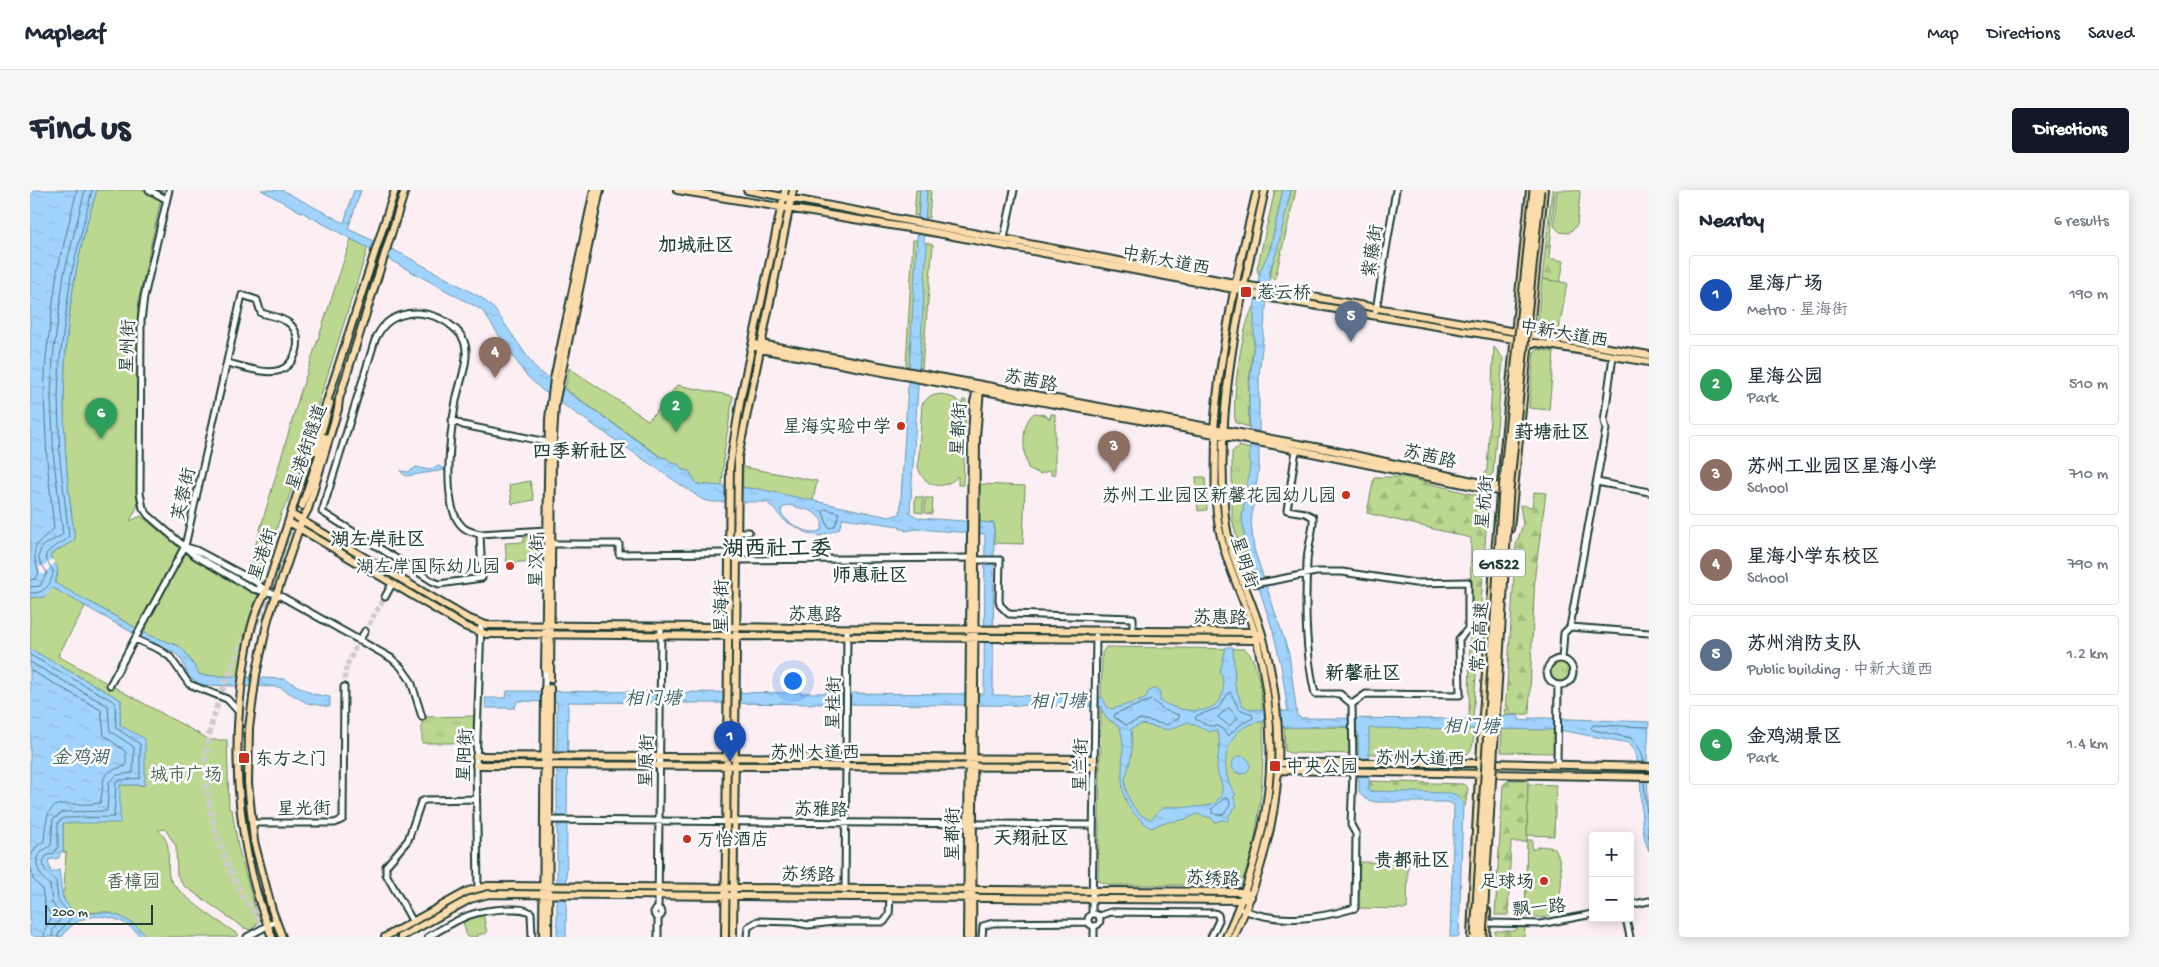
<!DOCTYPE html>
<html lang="en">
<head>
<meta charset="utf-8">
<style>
	body { margin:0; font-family:"Gochi Hand","LXGW WenKai TC",sans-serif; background:#f6f6f7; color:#1f2937 }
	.controls { position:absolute; right:15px; bottom:15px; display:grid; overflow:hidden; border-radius:5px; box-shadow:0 2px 12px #0003 }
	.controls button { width:45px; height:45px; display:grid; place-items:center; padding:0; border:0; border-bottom:1px solid #e0e1e3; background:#fff; color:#1f2937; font:25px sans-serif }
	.scale { position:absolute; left:15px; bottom:12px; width:108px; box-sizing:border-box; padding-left:5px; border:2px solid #1f3d34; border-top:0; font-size:14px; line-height:18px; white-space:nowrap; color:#1f3d34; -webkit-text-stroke:4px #fff; paint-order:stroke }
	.you { position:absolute; left:762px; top:490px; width:18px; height:18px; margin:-12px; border:4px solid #fff; border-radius:50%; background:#1a73e8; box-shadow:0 0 0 8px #1a73e833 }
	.badge { display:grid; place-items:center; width:32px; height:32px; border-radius:50%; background:#111827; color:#fff; font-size:16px; font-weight:700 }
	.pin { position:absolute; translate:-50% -41px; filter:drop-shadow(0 1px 2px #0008) }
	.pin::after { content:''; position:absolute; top:26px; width:18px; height:15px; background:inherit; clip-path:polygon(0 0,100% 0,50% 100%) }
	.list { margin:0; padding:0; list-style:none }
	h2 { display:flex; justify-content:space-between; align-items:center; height:65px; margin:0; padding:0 20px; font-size:21px }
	h2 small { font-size:16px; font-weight:400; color:#747a83 }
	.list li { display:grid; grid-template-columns:32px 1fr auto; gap:15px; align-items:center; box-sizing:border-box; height:80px; margin:0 10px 10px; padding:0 10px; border:1px solid #e0e1e3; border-radius:5px }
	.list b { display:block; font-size:19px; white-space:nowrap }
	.list p { margin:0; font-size:16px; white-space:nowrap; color:#747a83 }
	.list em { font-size:16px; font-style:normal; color:#747a83 }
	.map { position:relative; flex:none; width:1619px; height:747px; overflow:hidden; border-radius:5px }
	header { display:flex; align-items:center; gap:30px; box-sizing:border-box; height:70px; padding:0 25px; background:#fff; border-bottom:1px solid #e0e1e3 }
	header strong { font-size:24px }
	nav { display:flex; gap:28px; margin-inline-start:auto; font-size:18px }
	.intro { display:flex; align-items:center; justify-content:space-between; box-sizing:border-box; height:120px; padding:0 30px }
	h1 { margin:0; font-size:35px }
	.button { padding:12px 22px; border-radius:5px; background:#111827; color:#fff; font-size:18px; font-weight:700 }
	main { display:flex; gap:30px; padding:0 30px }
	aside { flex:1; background:#fff; border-radius:5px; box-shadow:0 2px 12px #0003 }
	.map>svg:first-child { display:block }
</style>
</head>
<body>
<header>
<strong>Mapleaf</strong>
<nav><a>Map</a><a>Directions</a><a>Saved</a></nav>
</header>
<div class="intro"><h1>Find us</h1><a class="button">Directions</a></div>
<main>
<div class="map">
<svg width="1619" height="747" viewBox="0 0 1619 747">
	<defs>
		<pattern id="grass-tufts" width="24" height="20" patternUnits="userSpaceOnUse" patternTransform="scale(1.25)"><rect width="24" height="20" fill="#bcd890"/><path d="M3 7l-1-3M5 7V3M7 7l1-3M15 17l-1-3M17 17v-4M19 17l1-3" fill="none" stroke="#a1ba7d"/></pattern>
		<pattern id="forest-firs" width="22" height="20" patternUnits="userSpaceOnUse" patternTransform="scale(1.25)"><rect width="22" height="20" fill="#bcd890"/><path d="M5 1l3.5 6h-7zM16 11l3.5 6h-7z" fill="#a1ba7d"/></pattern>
		<pattern id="water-ripples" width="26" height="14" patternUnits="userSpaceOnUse" patternTransform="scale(1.25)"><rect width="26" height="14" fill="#a0d4fe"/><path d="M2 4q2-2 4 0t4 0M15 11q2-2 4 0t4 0" fill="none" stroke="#89b7da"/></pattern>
	</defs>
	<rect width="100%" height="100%" fill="#fbeff3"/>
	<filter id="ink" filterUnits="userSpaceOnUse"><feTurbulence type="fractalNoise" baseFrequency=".02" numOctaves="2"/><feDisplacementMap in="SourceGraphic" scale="10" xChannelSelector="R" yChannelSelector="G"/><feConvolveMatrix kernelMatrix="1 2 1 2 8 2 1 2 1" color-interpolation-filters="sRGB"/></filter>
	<g filter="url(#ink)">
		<!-- grass -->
		<path fill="url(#grass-tufts)" stroke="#6e8a62" d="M886,0H890L888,26L884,25Z
			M897,0H901L899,28L895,27Z
			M1245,0H1253L1240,60L1229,85L1227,79Z
			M1261,0H1266L1245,89L1239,88Z
			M883,50H887L880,176L876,175Z
			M896,52L903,55L892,178L889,177Z
			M1225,116L1224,151L1219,193V237L1206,233C1200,219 1213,124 1225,116Z
			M1464,157L1473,168L1463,283L1459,287L1451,286L1457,281Z
			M1209,256L1221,259L1220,283L1212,328L1224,390L1220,387L1210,359L1202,329V262Z
			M1519 482a11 11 0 1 1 22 0a11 11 0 1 1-22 0Z
			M392,523L396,527L446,526V553H392Z"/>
		<!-- forest -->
		<path fill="url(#forest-firs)" stroke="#6e8a62" d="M1522,0H1525L1519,68L1534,71L1530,92L1512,89Z
			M1344,287H1374L1449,306L1458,311L1443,529H1439L1441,348L1337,323Z
			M1504,302L1516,303L1505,384L1499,524L1475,525L1486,355L1493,334L1490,315L1502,317Z
			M1479,590H1498L1497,652H1481L1478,725H1465L1473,595Z
			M1338,591L1433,594L1438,598L1435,617L1424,604L1343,602L1338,599Z
			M1490,737L1495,738L1494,747H1465V741H1484Z"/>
		<!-- park -->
		<path fill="#bcd890" stroke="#6e8a62" d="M67,0H133L109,108L107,133L108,315L100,331L111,326L152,360L228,404L215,443L209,487L170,485L155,462L149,456L119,445L58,411L28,466L180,550H197L199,619L202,620L208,657L229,732L221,740L214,738L153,695L147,685L146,656L135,639L128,640C144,654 136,668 139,686C142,701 195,736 209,745L205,747H117L104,734L89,726L76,722L48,723L38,717L31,702L34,701L36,662H33V633L90,595H114L90,535L91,510L0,459V408L25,393L28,384L20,366C28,358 36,357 45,349C27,229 29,117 67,0Z
			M1527,0H1549L1550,4L1547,35L1539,43L1530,42L1524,36Z
			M321,49L338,57L258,310L252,321L232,386L227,390L217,384L269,207Z
			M1512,89L1537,93L1529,140L1507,136Z
			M1507,159L1524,162L1519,220L1499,218L1504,162Z
			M539,178L618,230L632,216L647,195L703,206L694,263L692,297L667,294L659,281L652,280L648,274L641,273L637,268L631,267L535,199Z
			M912,204L924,208L932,214L933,210H936L933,295H928V286C914,301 894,298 888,277L892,214L900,206Z
			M1005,223L1015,225L1020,229L1021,224H1025V285H1021V280L1010,284L998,278C993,263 990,231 1005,223Z
			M713,277L787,291L783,311L712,297Z
			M1166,287H1175L1177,320L1168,321Z
			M500,291L504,310L482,314L479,295Z
			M949,294L995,296L993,354L964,353V333H949Z
			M885,307H893V323L885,322Z
			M895,308H903L902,324L895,323Z
			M504,346L506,366H502V371L477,373L475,353L494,352V347Z
			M1076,457L1214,459C1246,473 1234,672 1208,695H1080L1068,691L1072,463Z
			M1254,537L1444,538C1443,548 1445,561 1435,565L1260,563L1255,561Z
			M1501,538L1526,540L1525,563L1471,562L1472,539Z
			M1498,594L1526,595L1524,646L1497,645Z
			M1497,650H1502V660L1511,656L1524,658C1537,672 1535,747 1500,723L1499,727H1495Z
			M1327,672L1378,673L1377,719L1326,718Z
			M453,724L457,743L447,745L448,747H437L433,731Z"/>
		<!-- water -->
		<path fill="url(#water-ripples)" stroke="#6c98ad" fill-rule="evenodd" d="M0,0H67C29,116 27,229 45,349C36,357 28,358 20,366L28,379L25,393L119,445L149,456L155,462L170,485L254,489L283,504L300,507V517L277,513L249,497L171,495L159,487L151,469L144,462L119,452L23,398L14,407L0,408Z
			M231,0H252L314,33L324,0H331L318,39L372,64L452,108L465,120L506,179L630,267L637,268L641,273L648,274L652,280L659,281L667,294L729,299L859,327L870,324L890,0H897L894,52L897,56L880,323L889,328L964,333L963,505L1069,507L1073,508L1077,517L1082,519L1115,509L1118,502L1125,498L1130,502V511C1147,521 1188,530 1193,501C1194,494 1193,488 1190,482L1196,457H1203L1205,496L1212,515L1219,519L1254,521H1258L1251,475L1243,441L1216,358L1212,328L1220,276L1219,201L1224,151V119L1230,81L1240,60L1253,0H1261L1247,61L1240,80L1229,186V277L1221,332L1224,359L1259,464L1267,526L1272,528L1445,529L1489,525V530L1499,531V528H1515L1619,532L1617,568L1619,661C1604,628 1619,577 1599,553L1529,540L1339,538V601L1421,603L1428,606L1433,613L1429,747H1420L1424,615L1418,612H1345L1335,609L1329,602L1328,543L1324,538C1302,533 1278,539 1255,537C1247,536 1237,530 1229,532C1194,537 1187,580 1206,605L1203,607L1207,615L1198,626L1200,628L1197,631L1192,630L1185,632L1181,628L1167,624L1157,629L1132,633L1121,638C1116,636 1113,632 1109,628C1086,611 1093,580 1093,556C1093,550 1091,543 1090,537L1076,528L1070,516L538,512L536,747H527V512L487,511L485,518H456L455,508H476L477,501L954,504L955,344L886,339L875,341V339H870L869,336L813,328L809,339L790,346L777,343L755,331L737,312H683L673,310L512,200L495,184L452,120ZM759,315L782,321L792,330V339L787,342C774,343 758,334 751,323L752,318ZM1158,532L1180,542L1186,540C1193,550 1187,565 1187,578C1187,586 1193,592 1192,600C1189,626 1150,613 1134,618C1128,620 1126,625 1122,629C1105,629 1092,600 1096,586C1102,568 1103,559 1101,539L1112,534L1138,540Z
			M409,276L415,280L376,286L370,281L379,282L386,277L399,280Z
			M0,459L91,510L90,535L115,549V595H90V633H33V662H30L29,668L18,670L21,683L29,680L33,708L42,721L52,724L76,722L89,726L104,734L117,747H111C91,722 50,717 32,747H0Z
			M1202 575a9 9 0 1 1 18 0a9 9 0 1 1-18 0Z"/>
		<!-- pier -->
		<path fill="#fbeff3" d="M22,369L25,373L18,379L16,384H10L9,377L15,375Z"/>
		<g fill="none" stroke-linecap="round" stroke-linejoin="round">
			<!-- shore -->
			<path stroke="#537985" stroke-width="1" d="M796,319L809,323L805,336L801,338L798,337L793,322Z
				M0,390L5,389L9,383C0,357 5,354 24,339L17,270L14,206L16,167L27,82L47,0
				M0,397L10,396L17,383C15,378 10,374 9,369C7,354 25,351 33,344L24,271L21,206L23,167L34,84L55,0
				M0,403C15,404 22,394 23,381L16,369V364C23,355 33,354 39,347L30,270L28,206L30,168L41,85L62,0
				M0,465L85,512L86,538L110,554V588L90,590L86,593L84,627L34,628L28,632V657L24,663L16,666C8,680 21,684 26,692L28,710L42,727L29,742L28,747
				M0,472L78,516L80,541L104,557L103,583L87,585L79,592L77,621L33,622L23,629L21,655C18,659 15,658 11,662C1,671 11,689 20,695L22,713L32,727L23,740L22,747
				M0,480L71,520L74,545L96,562V576C66,583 76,590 70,613C31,619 17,599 14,651L5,658L0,668
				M1200,502L1209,519L1222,524L1223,528L1210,535L1198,546L1189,536H1179L1165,529L1166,526L1188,518Z
				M1122,510L1134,520L1149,525V528L1137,535L1111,529L1096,535L1084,527L1085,524Z
				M1199,518L1208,528L1199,536L1188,527Z
				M1614,572L1611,561L1601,548L1563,540L1561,538L1563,535L1619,537
				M1614,591L1619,649
				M1195,608L1199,609L1200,615L1194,624L1187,625L1182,623V619Z
				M0,674L3,689L12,699L15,716L22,727L15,739L14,747"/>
			<!-- minor-tunnel -->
			<path stroke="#cfcbcd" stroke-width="5" stroke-dasharray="5 2.5" stroke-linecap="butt" d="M335,441L355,407
				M314,497L316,477L329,451"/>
			<!-- major-tunnel -->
			<path stroke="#cfcbcd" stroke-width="6" stroke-dasharray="6 3" stroke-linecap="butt" d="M248,372L269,315
				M219,439C202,477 183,516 177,557C171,600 186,653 205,691C214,709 226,725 238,742
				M223,441L253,370"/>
			<!-- minor casing -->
			<g stroke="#1f3d34" stroke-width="9">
				<path id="minor" d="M119,0L136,9
					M139,0L114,107L111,131L110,303L113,318L118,325L164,365L223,399L247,404L361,468L371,477L381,491L392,527
					M974,48L984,0
					M1346,120L1366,0
					M422,230L433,235L522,253
					M1266,260L1257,320L1275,323L1283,327C1284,342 1277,357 1277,373C1275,417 1275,460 1285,504H1310L1322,514L1323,572
					M1567,292L1619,302
					M706,342H719
					M450,344L452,388L409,394L402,391L292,322L345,150C351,137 358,129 372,125C385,121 396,123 409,128C418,132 430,141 434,151C441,167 429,194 426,211C421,238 411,312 430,334C435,341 443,342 450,344L516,340
					M521,354H589V364L698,363
					M156,357L166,360L226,392L236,401
					M706,370L942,368
					M945,370H970L969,410L970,415L979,424L1103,428V441
					M1241,391L1286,382H1312L1385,393L1438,392V439L1429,449L1430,505L1336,504L1322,514
					M355,407L362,394
					M1540,437L1576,239L1574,231L1583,166
					M105,449L130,460L140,467L159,494L197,509L209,522
					M329,451L335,441
					M1517 482a13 13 0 1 1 26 0a13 13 0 1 1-26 0Z
					M1532,469L1534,443L1540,437L1619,443
					M80,495L155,356L212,105L227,110L231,123C241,126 252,127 260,134C275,148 266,177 247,181C232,184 211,176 197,173
					M515,498V479
					M1527,574L1528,495
					M519,630L1063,635
					M222,633H305L313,629L314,497
					M448,697L446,575L451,434
					M815,701L817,439
					M1600,715L1619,711
					M1209,718C1246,735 1287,729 1325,718L1326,644L1321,635L1323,582
					M628,719L631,438
					M624 723a4 4 0 1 1 8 0a4 4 0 1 1-8 0Z
					M1062,724L1066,446
					M1058 730a6 6 0 1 1 12 0a6 6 0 1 1-12 0Z
					M1069,726L1081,722L1185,723L1188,725L1189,730L1181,747
					M628,727V747
					M1596,728L1600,747
					M383,732L356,684V676L378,650L391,612L395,610L446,609
					M1456,733L1510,734L1563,724
					M1064,736V747
					M217,747L246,731
					M398,747C429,729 441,720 478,719C486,719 494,718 501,723L502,747
					M717,747L718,737L728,731L763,732L778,735L804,732H854L859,725L860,707
					M952,747L953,736L963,733L1058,732"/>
			</g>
			<!-- major casing -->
			<g stroke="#1f3d34" stroke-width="10">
				<path id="major" d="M647,0L897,41L1204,99L1241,108L1619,172
					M717,0L1225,97L1619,165
					M722,155L731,154L1301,260L1470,297L1483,303
					M723,155L730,159L1233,253L1478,303
					M286,261L300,213
					M272,316L295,247
					M261,324L437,428L456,435L1224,442L1232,446
					M259,332L434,436L456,444L1226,450L1232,446
					M1480,339L1514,0
					M515,479L519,229L524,189L564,0
					M520,489L522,264L525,214L570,0
					M446,566L1064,569
					M1247,573H1463L1619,577
					M446,575L1064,577
					M1246,580L1619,587
					M242,747C208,663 200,566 214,477C218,450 222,425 236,401L365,0
					M252,747L242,720L224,651L218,593L219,538L226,485L238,429L272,330L278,319L308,219L309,209L375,0
					M355,747L438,701L458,696L1216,702L1221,707
					M371,747L440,709L459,704L1212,710L1221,707
					M513,747L515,498
					M518,747L520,498
					M695,747L700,275L711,207L755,0
					M703,747L708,267L763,0
					M937,747L942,247L944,212L948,196
					M942,747L946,247L950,199
					M1196,747C1241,647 1253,559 1227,451C1218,416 1199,383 1191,347C1183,315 1186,278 1186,245L1184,239C1190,158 1208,79 1227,0
					M1204,747C1249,645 1262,556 1233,448C1222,407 1199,369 1195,327C1184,217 1211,106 1235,0
					M1441,747C1451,497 1473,249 1500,0
					M1456,747L1457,721"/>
			</g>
			<!-- minor -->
			<use href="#minor" stroke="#fff" stroke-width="5"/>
			<!-- major -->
			<use href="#major" stroke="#fddcac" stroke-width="6"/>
			<!-- minor-bridge casing -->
			<g stroke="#1f3d34" stroke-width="9" stroke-linecap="butt">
				<path id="minor-bridge" d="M1223,394L1241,391"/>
			</g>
			<!-- highway-bridge casing -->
			<g stroke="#1f3d34" stroke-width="11" stroke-linecap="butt">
				<path id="highway-bridge" d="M1445,747L1473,300L1504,0
					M1452,747L1479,301L1510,0"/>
			</g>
			<!-- minor-bridge -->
			<use href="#minor-bridge" stroke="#fff" stroke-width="5"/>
			<!-- highway-bridge -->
			<use href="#highway-bridge" stroke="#fddcac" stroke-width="7"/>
		</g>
	</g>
	<!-- markers -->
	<g fill="#c8321e" stroke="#fff" stroke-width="2">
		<rect x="1210" y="96" width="12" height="12" rx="2.5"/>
		<circle cx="871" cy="236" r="5"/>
		<circle cx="1316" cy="305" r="5"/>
		<circle cx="480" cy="376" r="5"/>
		<rect x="208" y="562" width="12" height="12" rx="2.5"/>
		<rect x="1239" y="570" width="12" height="12" rx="2.5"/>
		<circle cx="657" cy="649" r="5"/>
		<circle cx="1514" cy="691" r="5"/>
	</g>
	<g text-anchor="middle" stroke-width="5" stroke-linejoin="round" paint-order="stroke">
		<!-- shield labels -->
		<rect fill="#fff" stroke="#627771" stroke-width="1" x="1443" y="359.5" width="52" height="27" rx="4"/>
		<g font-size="16" font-weight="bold" fill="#1f3d34">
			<text x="1469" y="379">G1522</text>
		</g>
		<!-- street labels -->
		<g font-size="18" fill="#1f3d34" stroke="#fff">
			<text transform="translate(1342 61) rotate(-81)" y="6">紫藤街</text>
			<text transform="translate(1136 70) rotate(11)" y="6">中新大道西</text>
			<text transform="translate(1534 143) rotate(10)" y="6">中新大道西</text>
			<text transform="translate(97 156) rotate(-88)" y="6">星州街</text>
			<text transform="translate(1001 190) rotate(11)" y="6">苏茜路</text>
			<text transform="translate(928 239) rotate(-87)" y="6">星都街</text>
			<text transform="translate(276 257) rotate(-71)" y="6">星港街隧道</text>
			<text transform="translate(1400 266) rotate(13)" y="6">苏茜路</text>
			<text transform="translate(153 304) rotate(-77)" y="6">芙蓉街</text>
			<text transform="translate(1454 312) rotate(-85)" y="6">星杭街</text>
			<text transform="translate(232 364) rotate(-72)" y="6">星港街</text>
			<text transform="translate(506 371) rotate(-89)" y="6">星汉街</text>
			<text transform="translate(1215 372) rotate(72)" y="6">星明街</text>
			<text transform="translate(691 416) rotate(-90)" y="6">星海街</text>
			<text transform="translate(785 424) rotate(1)" y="6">苏惠路</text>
			<text transform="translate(1190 427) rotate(1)" y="6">苏惠路</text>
			<text transform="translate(1449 447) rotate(-86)" y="6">常台高速</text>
			<text transform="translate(803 513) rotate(-89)" y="6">星桂街</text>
			<text x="785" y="568">苏州大道西</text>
			<text transform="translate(434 565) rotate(-88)" y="6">星阳街</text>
			<text transform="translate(1390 568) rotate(1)" y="6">苏州大道西</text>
			<text transform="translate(616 571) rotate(-89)" y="6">星原街</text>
			<text transform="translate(1050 575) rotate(-89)" y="6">星兰街</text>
			<text transform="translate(274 618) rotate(-1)" y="6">星光街</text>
			<text transform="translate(791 619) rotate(1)" y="6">苏雅路</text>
			<text transform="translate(922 644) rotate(-90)" y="6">星都街</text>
			<text transform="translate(778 684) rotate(1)" y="6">苏绣路</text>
			<text transform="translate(1183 688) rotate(2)" y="6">苏绣路</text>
			<text transform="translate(1509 717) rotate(-5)" y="6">飘一路</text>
		</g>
		<!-- poi labels -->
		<g font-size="18" fill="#1f3d34" stroke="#fff" text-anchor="start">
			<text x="1227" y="108">惹云桥</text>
			<text x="861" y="242" text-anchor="end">星海实验中学</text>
			<text x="1306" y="311" text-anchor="end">苏州工业园区新馨花园幼儿园</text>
			<text x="470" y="382" text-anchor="end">湖左岸国际幼儿园</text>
			<text x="225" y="574">东方之门</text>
			<text x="1256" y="582">中央公园</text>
			<text x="667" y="655">万怡酒店</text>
			<text x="1504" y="697" text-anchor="end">足球场</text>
		</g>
		<!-- park labels -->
		<g font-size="18" fill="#46644b" stroke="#fff">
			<text x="156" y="590">城市广场</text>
			<text x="103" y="697">香樟园</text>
		</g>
		<!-- neighbourhood labels -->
		<g font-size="19" font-weight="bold" fill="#1f3d34" stroke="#fff">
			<text x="666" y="61">加城社区</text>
			<text x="1522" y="248">葑塘社区</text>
			<text x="550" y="267">四季新社区</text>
			<text x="348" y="355">湖左岸社区</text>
			<text x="840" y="391">师惠社区</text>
			<text x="1333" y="489">新馨社区</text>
			<text x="1001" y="654">天翔社区</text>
			<text x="1382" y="676">贵都社区</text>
		</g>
		<!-- water labels -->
		<g font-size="19" font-style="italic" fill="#3f6366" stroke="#fff">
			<text x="623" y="514">相门塘</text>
			<text x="1028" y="517">相门塘</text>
			<text transform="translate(1441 535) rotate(1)" y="7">相门塘</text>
			<text x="50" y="573">金鸡湖</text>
		</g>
		<!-- district labels -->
		<g font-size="22" font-weight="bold" fill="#1f3d34" stroke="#fff">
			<text x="747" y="365">湖西社工委</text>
		</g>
	</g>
</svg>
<div class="controls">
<button>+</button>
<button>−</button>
</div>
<div class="scale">200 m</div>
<div class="you"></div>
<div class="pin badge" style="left:700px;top:572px;background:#1a4fb4">1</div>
<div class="pin badge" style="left:646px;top:242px;background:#2e9e5b">2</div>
<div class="pin badge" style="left:1084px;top:282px;background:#8d6e63">3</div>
<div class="pin badge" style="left:465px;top:188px;background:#8d6e63">4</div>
<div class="pin badge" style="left:1321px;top:152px;background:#5c6f8a">5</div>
<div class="pin badge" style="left:71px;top:249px;background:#2e9e5b">6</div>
</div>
<aside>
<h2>Nearby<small>6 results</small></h2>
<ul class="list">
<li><span class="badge" style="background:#1a4fb4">1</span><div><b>星海广场</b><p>Metro · 星海街</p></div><em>190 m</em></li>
<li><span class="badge" style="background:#2e9e5b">2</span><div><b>星海公园</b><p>Park</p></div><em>510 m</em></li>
<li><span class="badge" style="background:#8d6e63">3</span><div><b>苏州工业园区星海小学</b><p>School</p></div><em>710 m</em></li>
<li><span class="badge" style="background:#8d6e63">4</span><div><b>星海小学东校区</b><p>School</p></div><em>790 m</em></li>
<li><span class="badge" style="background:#5c6f8a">5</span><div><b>苏州消防支队</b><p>Public building · 中新大道西</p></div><em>1.2 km</em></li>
<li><span class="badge" style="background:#2e9e5b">6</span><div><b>金鸡湖景区</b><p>Park</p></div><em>1.4 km</em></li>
</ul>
</aside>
</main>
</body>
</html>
